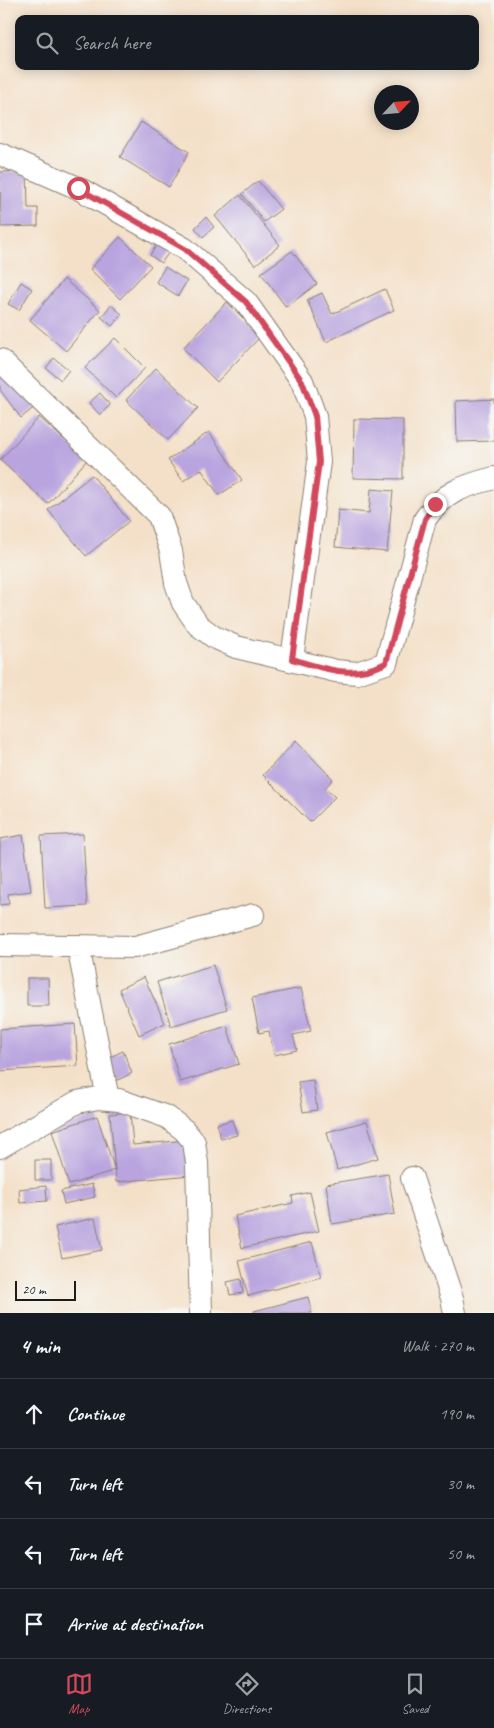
<!DOCTYPE html>
<html lang="en">
<head>
<meta charset="utf-8">
<style>
	body { margin:0; font-family:Caveat,sans-serif; background:#242831; color:#f1f3f6 }
	.compass { position:absolute; left:374px; top:85px; width:45px; height:45px; border-radius:50%; background:#171b24; box-shadow:0 2px 12px #0003; rotate:64deg }
	.scale { position:absolute; left:15px; bottom:12px; width:61px; box-sizing:border-box; padding-left:5px; border:2px solid #1c1c1c; border-top:0; font-size:14px; line-height:18px; white-space:nowrap; color:#1c1c1c; -webkit-text-stroke:4px #f6f6f2; paint-order:stroke }
	.stop { position:absolute; width:15px; height:15px; margin:-11px; border:4px solid #d1495b; border-radius:50%; background:#fff }
	.stop.end { background:#d1495b; border-color:#fff; box-shadow:0 1px 5px #0008 }
	.list { margin:0; padding:0; list-style:none }
	h2 { display:flex; justify-content:space-between; align-items:center; height:65px; margin:0; padding:0 20px; font-size:21px }
	h2 small { font-size:16px; font-weight:400; color:#9ea1a6 }
	.list li { display:grid; grid-template-columns:32px 1fr auto; gap:15px; align-items:center; box-sizing:border-box; height:70px; padding:0 20px; border-top:1px solid #363941 }
	.list b { display:block; font-size:19px; white-space:nowrap }
	.list em { font-size:16px; font-style:normal; color:#9ea1a6 }
	.icon { flex:none; width:28px; height:28px; fill:none; stroke:currentColor; stroke-width:2; stroke-linecap:round; stroke-linejoin:round }
	.map { position:relative; flex:none; width:494px; height:1313px; overflow:hidden }
	.search { position:absolute; background:#171b24; box-shadow:0 2px 12px #0003; left:15px; right:15px; top:15px; height:55px; display:flex; align-items:center; gap:12px; box-sizing:border-box; padding:0 18px; border-radius:10px; color:#9ea1a6; font-size:19px }
	.sheet { height:345px; background:#171b24 }
	nav { display:flex; justify-content:space-around; align-items:center; box-sizing:border-box; height:70px; border-top:1px solid #363941; background:#171b24; font-size:14px; color:#9ea1a6 }
	nav a { display:grid; justify-items:center; gap:2px }
	nav .on { color:#d1495b }
	.map>svg:first-child { display:block }
</style>
</head>
<body>
<div class="map">
<svg width="494" height="1313" viewBox="0 0 494 1313">
	<rect width="100%" height="100%" fill="#f6f6f2"/>
	<filter id="ink" filterUnits="userSpaceOnUse"><feTurbulence type="fractalNoise" baseFrequency=".02" numOctaves="2"/><feDisplacementMap in="SourceGraphic" scale="10" xChannelSelector="R" yChannelSelector="G"/><feConvolveMatrix kernelMatrix="1 2 1 2 8 2 1 2 1" color-interpolation-filters="sRGB"/></filter>
	<filter id="wash" filterUnits="userSpaceOnUse"><feTurbulence type="fractalNoise" baseFrequency=".0096" numOctaves="4" result="noise"/><feDisplacementMap in="SourceGraphic" scale="20" xChannelSelector="R" yChannelSelector="G"/><feGaussianBlur stdDeviation="1.12" result="paint"/><feColorMatrix in="noise" values="0 0 0 0 0 0 0 0 0 0 0 0 0 0 0 0 0 1.4 0 .05"/><feComposite in="paint" operator="in"/></filter>
	<g filter="url(#wash)">
		<rect width="100%" height="100%" fill="#f4e0c8"/>
		<g id="blocks">
			<!-- building -->
			<path fill="#b9a4df" d="M141,122L189,152L169,187L120,157Z
				M27,171L28,208H38V226L1,227L0,172Z
				M258,181L281,209L264,222L242,194Z
				M240,195L280,245L255,265L215,216Z
				M206,217L214,227L203,237L195,228Z
				M120,237L151,266L120,299L90,269Z
				M159,242L170,251L161,263L150,255Z
				M292,251L317,284L286,307L261,273Z
				M165,267L187,281L178,296L156,282Z
				M64,279L100,310L66,351L30,320Z
				M21,282L32,289L19,310L8,304Z
				M385,289L394,310L326,342L307,300L322,293L332,314Z
				M227,302L261,336L217,382L183,348Z
				M111,305L122,314L112,326L101,317Z
				M115,338L145,368L116,398L85,368Z
				M54,358L69,370L61,380L46,368Z
				M156,368L198,408L168,440L126,400Z
				M0,371L37,405L21,418L0,390Z
				M100,393L110,405L100,415L89,403Z
				M494,399V441L457,442L456,401Z
				M39,417L87,460L48,504L0,460Z
				M354,419L403,420V479L353,478Z
				M209,432L242,480L219,495L201,469L183,481L168,460Z
				M92,475L129,521L86,556L48,510Z
				M371,489L393,491L387,552L335,547L338,510L369,513Z
				M296,741L333,779L325,788L335,797L310,822L263,775Z
				M83,834L87,906L45,908L41,836Z
				M23,835L31,891L8,894L9,904L0,905V839Z
				M213,965L227,1009L171,1026L157,982Z
				M144,977L165,1023L139,1035L119,989Z
				M27,978H48L49,1006H27Z
				M301,988L311,1031L293,1035L297,1050L274,1055L269,1031L259,1033L252,998Z
				M75,1024L78,1066L0,1071V1029Z
				M227,1026L239,1064L180,1082L169,1044Z
				M123,1051L132,1073L118,1080L108,1058Z
				M313,1080L317,1110L303,1112L298,1082Z
				M130,1112L133,1145L187,1140L191,1175L116,1182L110,1114Z
				M97,1116L115,1170L69,1185L52,1131Z
				M232,1120L237,1135L221,1139L217,1124Z
				M367,1121L378,1158L337,1170L327,1132Z
				M35,1160H51V1180H35Z
				M388,1174L395,1214L332,1224L326,1184Z
				M92,1184L95,1197L64,1204L61,1191Z
				M46,1186L47,1201L20,1203L19,1189Z
				M310,1192L319,1231L242,1248L235,1216L293,1203L292,1196Z
				M95,1218L102,1250L62,1258L55,1227Z
				M312,1242L321,1277L248,1296L239,1261Z
				M241,1279L243,1293L230,1295L227,1282Z
				M308,1297L312,1313H254V1311Z"/>
		</g>
	</g>
	<g filter="url(#ink)">
		<use href="#blocks" fill-opacity="0" stroke="#887e72" stroke-width="1"/>
		<g fill="none" stroke-linecap="round" stroke-linejoin="round">
			<!-- street casing -->
			<g stroke="#887e72" stroke-width="24">
				<path id="street" d="M0,154L78,188L185,249L246,302L302,381L315,416L319,462L292,659
					M0,360L159,516L171,551L176,583L183,603L198,625L214,637L236,647L336,671L357,673L386,663L425,519C444,492 463,486 494,478
					M0,945L135,947L253,915
					M78,946L108,1099
					M0,1147L77,1102L98,1098L119,1100L167,1117L184,1130L194,1142L197,1163L201,1313
					M412,1178L452,1298L455,1313"/>
			</g>
			<!-- street -->
			<use href="#street" stroke="#fff" stroke-width="22"/>
		</g>
	</g>
	<g fill="none" stroke-linecap="round" stroke-linejoin="round" filter="url(#ink)">
		<!-- route -->
		<path stroke="#d1495b" stroke-width="6" d="M78,188L185,249L246,302L302,381L315,416L319,462L292,659C326,669 352,680 386,663L425,519L435,504"/>
	</g>
</svg>
<svg class="compass" viewBox="-18 -18 36 36"><path d="M0-13l5 13h-10z" fill="#e53935"/><path d="M0 13l5-13h-10z" fill="#9ea1a6"/></svg>
<div class="scale">20 m</div>
<div class="stop" style="left:78px;top:188px"></div>
<div class="stop end" style="left:435px;top:504px"></div>
<div class="search"><svg class="icon" aria-label="search" viewBox="0 0 24 24"><circle cx="10" cy="10" r="6"/><path d="M15 15l6 6"/></svg>Search here</div>
</div>
<section class="sheet">
<h2>4 min<small>Walk · 270 m</small></h2>
<ul class="list">
<li><svg class="icon" aria-label="ahead" viewBox="0 0 24 24"><path d="M12 20V5M6 11l6-6 6 6"/></svg><div><b>Continue</b></div><em>190 m</em></li>
<li><svg class="icon" aria-label="left" viewBox="0 0 24 24"><path d="M17 20v-9H6M10 6l-5 5 5 5"/></svg><div><b>Turn left</b></div><em>30 m</em></li>
<li><svg class="icon" aria-label="left" viewBox="0 0 24 24"><path d="M17 20v-9H6M10 6l-5 5 5 5"/></svg><div><b>Turn left</b></div><em>50 m</em></li>
<li><svg class="icon" aria-label="arrive" viewBox="0 0 24 24"><path d="M6 21V4h12l-3 4 3 4H6"/></svg><div><b>Arrive at destination</b></div></li>
</ul>
</section>
<nav>
<a class="on"><svg class="icon" aria-label="map" viewBox="0 0 24 24"><path d="M3 6l6-2 6 2 6-2v14l-6 2-6-2-6 2zM9 4v14M15 6v14"/></svg>Map</a>
<a><svg class="icon" aria-label="directions" viewBox="0 0 24 24"><path d="M12 3l9 9-9 9-9-9zM9 14v-3h6M13 9l2 2-2 2"/></svg>Directions</a>
<a><svg class="icon" aria-label="saved" viewBox="0 0 24 24"><path d="M7 4h10v16l-5-4-5 4z"/></svg>Saved</a>
</nav>
</body>
</html>
